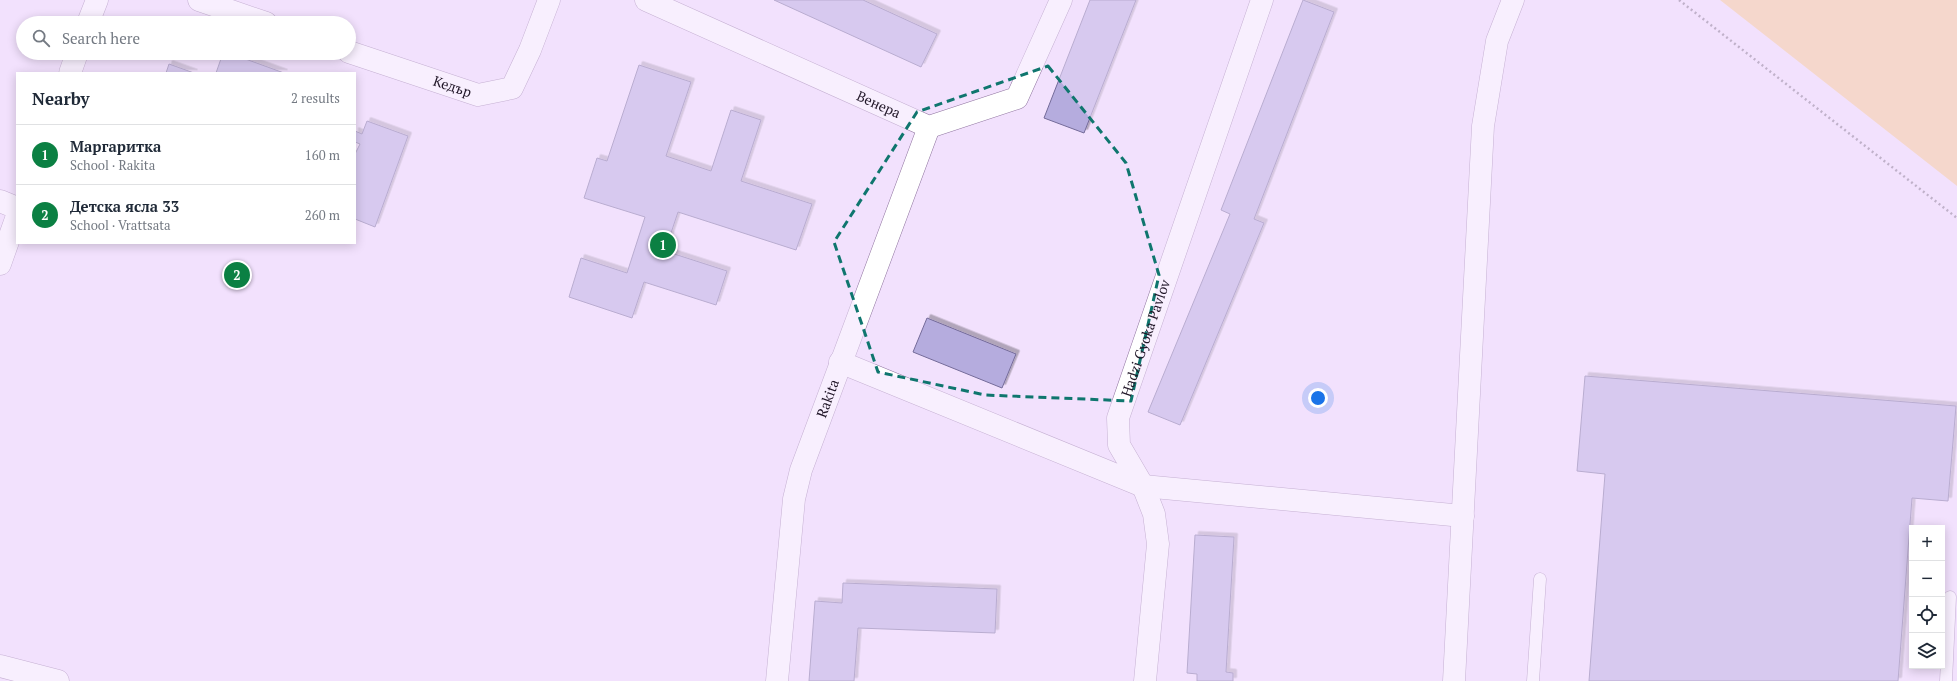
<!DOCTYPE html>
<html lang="en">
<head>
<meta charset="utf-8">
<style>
	body { margin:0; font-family:"PT Serif",serif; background:#f6f6f7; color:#1f2937 }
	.controls { position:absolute; right:12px; bottom:12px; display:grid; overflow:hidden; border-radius:0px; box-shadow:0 2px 10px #0003 }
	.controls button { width:36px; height:36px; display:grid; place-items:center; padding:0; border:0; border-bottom:1px solid #e0e1e3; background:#fff; color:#1f2937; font:20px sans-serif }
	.you { position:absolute; left:1318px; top:398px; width:14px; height:14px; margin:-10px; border:3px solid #fff; border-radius:50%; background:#1a73e8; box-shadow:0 0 0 6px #1a73e833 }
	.badge { display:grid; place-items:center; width:26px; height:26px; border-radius:50%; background:#0b8043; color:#fff; font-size:13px; font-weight:700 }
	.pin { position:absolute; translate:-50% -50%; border:2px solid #fff; box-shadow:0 1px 4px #0006 }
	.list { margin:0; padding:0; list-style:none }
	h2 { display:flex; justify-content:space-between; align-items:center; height:52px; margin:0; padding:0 16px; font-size:17px }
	h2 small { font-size:13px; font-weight:400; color:#747a83 }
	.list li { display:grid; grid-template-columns:26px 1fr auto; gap:12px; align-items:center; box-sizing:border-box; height:60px; padding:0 16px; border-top:1px solid #e0e1e3 }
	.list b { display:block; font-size:15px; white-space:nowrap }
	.list p { margin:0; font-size:13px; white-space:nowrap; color:#747a83 }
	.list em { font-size:13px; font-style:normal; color:#747a83 }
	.icon { flex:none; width:22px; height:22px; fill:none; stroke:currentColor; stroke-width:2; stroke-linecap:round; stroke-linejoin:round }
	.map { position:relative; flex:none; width:1957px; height:681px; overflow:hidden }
	.search { position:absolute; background:#fff; box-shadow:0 2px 10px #0003; left:16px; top:16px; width:340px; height:44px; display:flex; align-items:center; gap:10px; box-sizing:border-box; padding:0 14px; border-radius:22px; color:#747a83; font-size:15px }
	.panel { position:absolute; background:#fff; box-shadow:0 2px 10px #0003; left:16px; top:72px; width:340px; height:172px; border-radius:0px }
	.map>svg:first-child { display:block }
</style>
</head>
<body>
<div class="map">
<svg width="1957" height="681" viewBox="0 0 1957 681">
	<defs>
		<filter id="shadow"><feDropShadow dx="3.5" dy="-3.5" stdDeviation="0" flood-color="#0004"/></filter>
	</defs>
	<rect width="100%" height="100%" fill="#f2e1fd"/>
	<!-- green -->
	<path fill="#f8cb91" d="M1720,0H1957V186Z"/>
	<!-- building -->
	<path fill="#b5acde" stroke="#746b99" filter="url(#shadow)" d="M774,0H863L937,34L921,67Z
		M1090,0H1136L1084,133L1044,118Z
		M1303,0L1334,12L1254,219L1264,223L1180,425L1148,412L1230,214L1221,210Z
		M223,53H229L284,73H216Z
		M169,64L194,73H166Z
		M639,65L691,82L666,156L711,171L731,110L761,120L741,181L812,204L796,250L678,212L665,251L727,271L716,305L644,282L632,318L569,297L581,258L627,273L645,217L584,198L597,158L607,161Z
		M367,121L408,136L375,227L355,219V154L360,144L355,142V131L362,134Z
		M927,318L1016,354L1002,388L913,352Z
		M1585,376L1956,406L1948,501L1912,498L1898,681H1589L1605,474L1577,471Z
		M1195,535L1234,537L1226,672L1233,673V681H1197V674L1187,673Z
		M843,583L997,589L995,633L858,628L854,681H809L815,601L842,603Z"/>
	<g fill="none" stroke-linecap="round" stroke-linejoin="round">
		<!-- lane casing -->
		<g stroke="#9075a0" stroke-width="13">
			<path id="lane" d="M1533,681L1540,579
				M1946,681L1950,597"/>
		</g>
		<!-- street casing -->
		<g stroke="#9075a0" stroke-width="23">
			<g id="street">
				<path d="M199,0L266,23"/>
				<path id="s1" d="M646,0L929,127L1017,98L1061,0"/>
				<path d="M88,23L97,0"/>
				<path id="s2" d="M349,52L478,95L512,88L530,50L549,0"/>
				<path d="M70,73L77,53"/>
				<path d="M0,201L17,208"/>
				<path d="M0,264L17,216"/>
				<path d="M840,362L1143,486L1463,516"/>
				<path d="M0,666L58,681"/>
				<path id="s3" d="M777,681L794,499L801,470L929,127"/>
				<path id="s4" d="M1145,681L1158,544L1154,514L1143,486L1119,445L1118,418L1262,0"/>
				<path d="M1454,681L1483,126L1497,41L1513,0"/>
			</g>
		</g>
		<!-- path -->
		<path stroke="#84778d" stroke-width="2.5" stroke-dasharray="2 3" stroke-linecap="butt" d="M1679,0L1957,218"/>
		<!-- lane -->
		<use href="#lane" stroke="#fff" stroke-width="12"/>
		<!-- street -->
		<use href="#street" stroke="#fff" stroke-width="22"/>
	</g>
	<!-- marked area -->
	<path d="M0 0H1957V681H0ZM1048,66L1126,163L1159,275L1131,401L985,395L878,372L834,242L917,112Z" fill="#f2e1fd" fill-opacity=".55" fill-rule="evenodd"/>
	<path fill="none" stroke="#0f766e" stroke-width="3" stroke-dasharray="8 5" stroke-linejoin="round" d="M1048,66L1126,163L1159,275L1131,401L985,395L878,372L834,242L917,112Z"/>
	<g text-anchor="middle" stroke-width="4" stroke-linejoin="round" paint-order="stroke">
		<!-- street labels -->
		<g font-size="14" fill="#201627" stroke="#f2e1fd">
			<text dy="5" stroke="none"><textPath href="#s2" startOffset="109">Кедър</textPath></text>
			<text dy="5" stroke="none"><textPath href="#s1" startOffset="255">Венера</textPath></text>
			<text dy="5" stroke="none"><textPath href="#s4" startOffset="357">Hadzi Gyoka Pavlov</textPath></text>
			<text dy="5" stroke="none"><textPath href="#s3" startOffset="289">Rakita</textPath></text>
		</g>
	</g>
</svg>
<div class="controls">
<button>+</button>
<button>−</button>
<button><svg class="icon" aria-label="locate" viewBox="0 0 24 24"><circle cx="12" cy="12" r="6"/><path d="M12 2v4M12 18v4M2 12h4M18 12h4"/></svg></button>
<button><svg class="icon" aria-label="layers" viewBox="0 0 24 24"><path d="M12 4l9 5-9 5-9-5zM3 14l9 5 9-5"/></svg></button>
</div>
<div class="you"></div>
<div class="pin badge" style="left:663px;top:245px">1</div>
<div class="pin badge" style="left:237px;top:275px">2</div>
<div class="search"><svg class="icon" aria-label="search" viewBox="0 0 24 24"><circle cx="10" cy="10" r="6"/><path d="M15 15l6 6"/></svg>Search here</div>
<section class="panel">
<h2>Nearby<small>2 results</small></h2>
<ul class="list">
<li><span class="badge">1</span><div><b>Маргаритка</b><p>School · Rakita</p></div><em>160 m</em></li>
<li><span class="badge">2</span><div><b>Детска ясла 33</b><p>School · Vrattsata</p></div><em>260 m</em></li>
</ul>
</section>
</div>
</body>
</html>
